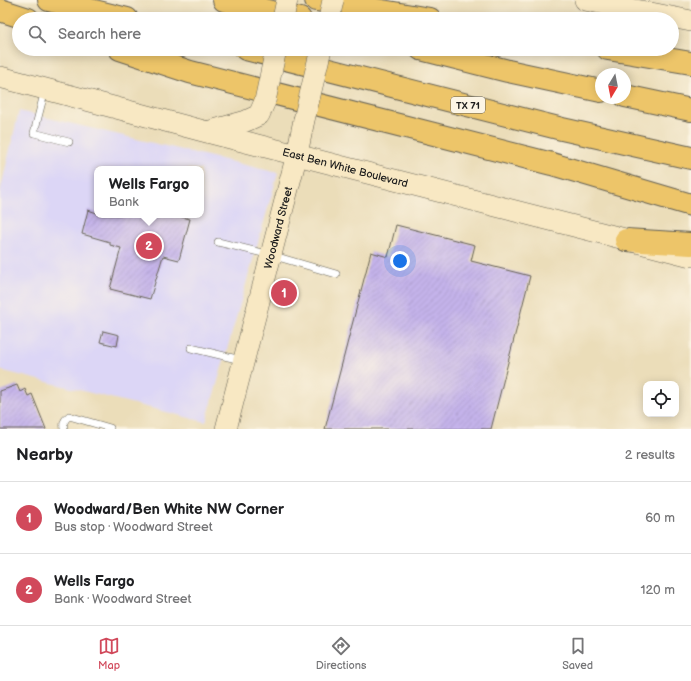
<!DOCTYPE html>
<html lang="en">
<head>
<meta charset="utf-8">
<style>
	body { margin:0; font-family:"Balsamiq Sans",sans-serif; background:#f6f6f6; color:#202124 }
	.controls { position:absolute; right:12px; bottom:12px; display:grid; overflow:hidden; border-radius:8px; box-shadow:0 2px 10px #0003 }
	.controls button { width:36px; height:36px; display:grid; place-items:center; padding:0; border:0; border-bottom:1px solid #e0e0e0; background:#fff; color:#202124; font:20px sans-serif }
	.compass { position:absolute; left:595px; top:68px; width:36px; height:36px; border-radius:50%; background:#fff; box-shadow:0 2px 10px #0003; rotate:190deg }
	.you { position:absolute; left:400px; top:261px; width:14px; height:14px; margin:-10px; border:3px solid #fff; border-radius:50%; background:#1a73e8; box-shadow:0 0 0 6px #1a73e833 }
	.badge { display:grid; place-items:center; width:26px; height:26px; border-radius:50%; background:#d1495b; color:#fff; font-size:13px; font-weight:700 }
	.pin { position:absolute; translate:-50% -50%; border:2px solid #fff; box-shadow:0 1px 4px #0006 }
	.popup { position:absolute; left:94px; top:166px; width:110px; height:52px; box-sizing:border-box; display:grid; place-content:center; border-radius:8px; background:#fff; filter:drop-shadow(0 1px 3px #0005); font-size:13px; white-space:nowrap; color:#757577 }
	.popup b { font-size:15px; color:#202124 }
	.popup::after { content:''; position:absolute; left:50%; top:100%; margin-left:-8px; border:8px solid transparent; border-top-color:#fff }
	.list { margin:0; padding:0; list-style:none }
	h2 { display:flex; justify-content:space-between; align-items:center; height:52px; margin:0; padding:0 16px; font-size:17px }
	h2 small { font-size:13px; font-weight:400; color:#757577 }
	.list li { display:grid; grid-template-columns:26px 1fr auto; gap:12px; align-items:center; box-sizing:border-box; height:72px; padding:0 16px; border-top:1px solid #e0e0e0 }
	.list b { display:block; font-size:15px; white-space:nowrap }
	.list p { margin:0; font-size:13px; white-space:nowrap; color:#757577 }
	.list em { font-size:13px; font-style:normal; color:#757577 }
	.icon { flex:none; width:22px; height:22px; fill:none; stroke:currentColor; stroke-width:2; stroke-linecap:round; stroke-linejoin:round }
	.map { position:relative; flex:none; width:691px; height:429px; overflow:hidden }
	.search { position:absolute; background:#fff; box-shadow:0 2px 10px #0003; left:12px; right:12px; top:12px; height:44px; display:flex; align-items:center; gap:10px; box-sizing:border-box; padding:0 14px; border-radius:22px; color:#757577; font-size:15px }
	.sheet { height:196px; background:#fff }
	nav { display:flex; justify-content:space-around; align-items:center; box-sizing:border-box; height:56px; border-top:1px solid #e0e0e0; background:#fff; font-size:11px; color:#757577 }
	nav a { display:grid; justify-items:center; gap:2px }
	nav .on { color:#d1495b }
	.map>svg:first-child { display:block }
</style>
</head>
<body>
<div class="map">
<svg width="691" height="429" viewBox="0 0 691 429">
	<defs>
		<pattern id="building-hatch" width="6" height="6" patternUnits="userSpaceOnUse"><rect width="6" height="6" fill="#c4b3ea"/><path d="M-1 1l2-2M0 6l6-6M5 7l2-2" fill="none" stroke="#a899c8"/></pattern>
	</defs>
	<rect width="100%" height="100%" fill="#fcf5e5"/>
	<filter id="ink" filterUnits="userSpaceOnUse"><feTurbulence type="fractalNoise" baseFrequency=".025" numOctaves="2"/><feDisplacementMap in="SourceGraphic" scale="8" xChannelSelector="R" yChannelSelector="G"/><feConvolveMatrix kernelMatrix="1 2 1 2 8 2 1 2 1" color-interpolation-filters="sRGB"/></filter>
	<filter id="wash" filterUnits="userSpaceOnUse"><feTurbulence type="fractalNoise" baseFrequency=".012" numOctaves="4" result="noise"/><feDisplacementMap in="SourceGraphic" scale="16" xChannelSelector="R" yChannelSelector="G"/><feGaussianBlur stdDeviation="0.9" result="paint"/><feColorMatrix in="noise" values="0 0 0 0 0 0 0 0 0 0 0 0 0 0 0 0 0 1.4 0 .05"/><feComposite in="paint" operator="in"/></filter>
	<g filter="url(#wash)">
		<rect width="100%" height="100%" fill="#ebddb9"/>
		<!-- built -->
		<path fill="#dcd6f6" fill-rule="evenodd" d="M19,111L278,173L206,422L0,370V192ZM97,169H201V215H97Z"/>
		<g id="blocks">
			<!-- building -->
			<path fill="url(#building-hatch)" d="M88,210L97,213V215H174L190,219L179,260L163,256L150,299L110,289L121,248L110,245V242L82,234Z
				M396,225L475,245L471,261L530,276L491,429H325L371,252L388,257Z
				M103,331L119,335L117,346L100,342Z
				M17,385L20,392L25,389L28,396L32,394L46,429H0V391Z"/>
		</g>
	</g>
	<g filter="url(#ink)">
		<use href="#blocks" fill-opacity="0" stroke="#646053" stroke-width="1"/>
		<g fill="none" stroke-linecap="round" stroke-linejoin="round">
			<!-- lane casing -->
			<g stroke="#646053" stroke-width="8">
				<path id="lane" d="M45,90L34,133L69,142
					M218,242L271,255L336,274
					M191,348L241,360
					M64,429C63,423 64,420 69,416L110,428"/>
			</g>
			<!-- secondary casing -->
			<g stroke="#646053" stroke-width="22">
				<g id="secondary">
					<path d="M585,0L691,21"/>
					<path id="s1" d="M0,77L207,132L691,256"/>
					<path d="M210,131L246,121L259,115L265,101"/>
					<path id="s2" d="M226,429L297,154L304,120"/>
				</g>
			</g>
			<!-- highway casing -->
			<g stroke="#646053" stroke-width="24">
				<path id="highway" d="M49,0L127,19
					M224,0L300,19
					M316,0L430,19
					M0,10L28,19
					M120,49L190,72L552,164L691,205
					M246,49L562,129L691,158
					M421,49L508,71L601,91
					M608,49L691,63
					M625,96L691,110
					M626,240L691,244"/>
			</g>
			<!-- lane -->
			<use href="#lane" stroke="#fff" stroke-width="7"/>
			<!-- secondary -->
			<use href="#secondary" stroke="#f8e8c3" stroke-width="21"/>
			<!-- highway -->
			<use href="#highway" stroke="#edc569" stroke-width="22"/>
			<!-- secondary-bridge casing -->
			<g stroke="#646053" stroke-width="22" stroke-linecap="butt">
				<path id="secondary-bridge" d="M283,19L287,0
					M329,19L333,0
					M265,101L276,49
					M304,120L321,49"/>
			</g>
			<!-- secondary-bridge -->
			<use href="#secondary-bridge" stroke="#f8e8c3" stroke-width="21"/>
		</g>
	</g>
	<g text-anchor="middle" stroke-width="3" stroke-linejoin="round" paint-order="stroke">
		<!-- shield labels -->
		<rect fill="#fcf5e5" stroke="#5f5d58" stroke-width="1" x="451" y="97" width="34" height="16" rx="3"/>
		<g font-size="10" font-weight="bold" fill="#1c1c1c">
			<text x="468" y="109">TX 71</text>
		</g>
		<!-- street labels -->
		<g font-size="11" fill="#1c1c1c" stroke="#fcf5e5">
			<text dy="4" stroke="none"><textPath href="#s1" startOffset="357">East Ben White Boulevard</textPath></text>
			<text dy="4" stroke="none"><textPath href="#s2" startOffset="208">Woodward Street</textPath></text>
		</g>
	</g>
</svg>
<div class="controls">
<button><svg class="icon" aria-label="locate" viewBox="0 0 24 24"><circle cx="12" cy="12" r="6"/><path d="M12 2v4M12 18v4M2 12h4M18 12h4"/></svg></button>
</div>
<svg class="compass" viewBox="-18 -18 36 36"><path d="M0-13l5 13h-10z" fill="#e53935"/><path d="M0 13l5-13h-10z" fill="#757577"/></svg>
<div class="you"></div>
<div class="pin badge" style="left:284px;top:293px">1</div>
<div class="pin badge" style="left:149px;top:246px">2</div>
<div class="popup"><b>Wells Fargo</b>Bank</div>
<div class="search"><svg class="icon" aria-label="search" viewBox="0 0 24 24"><circle cx="10" cy="10" r="6"/><path d="M15 15l6 6"/></svg>Search here</div>
</div>
<section class="sheet">
<h2>Nearby<small>2 results</small></h2>
<ul class="list">
<li><span class="badge">1</span><div><b>Woodward/Ben White NW Corner</b><p>Bus stop · Woodward Street</p></div><em>60 m</em></li>
<li><span class="badge">2</span><div><b>Wells Fargo</b><p>Bank · Woodward Street</p></div><em>120 m</em></li>
</ul>
</section>
<nav>
<a class="on"><svg class="icon" aria-label="map" viewBox="0 0 24 24"><path d="M3 6l6-2 6 2 6-2v14l-6 2-6-2-6 2zM9 4v14M15 6v14"/></svg>Map</a>
<a><svg class="icon" aria-label="directions" viewBox="0 0 24 24"><path d="M12 3l9 9-9 9-9-9zM9 14v-3h6M13 9l2 2-2 2"/></svg>Directions</a>
<a><svg class="icon" aria-label="saved" viewBox="0 0 24 24"><path d="M7 4h10v16l-5-4-5 4z"/></svg>Saved</a>
</nav>
</body>
</html>
